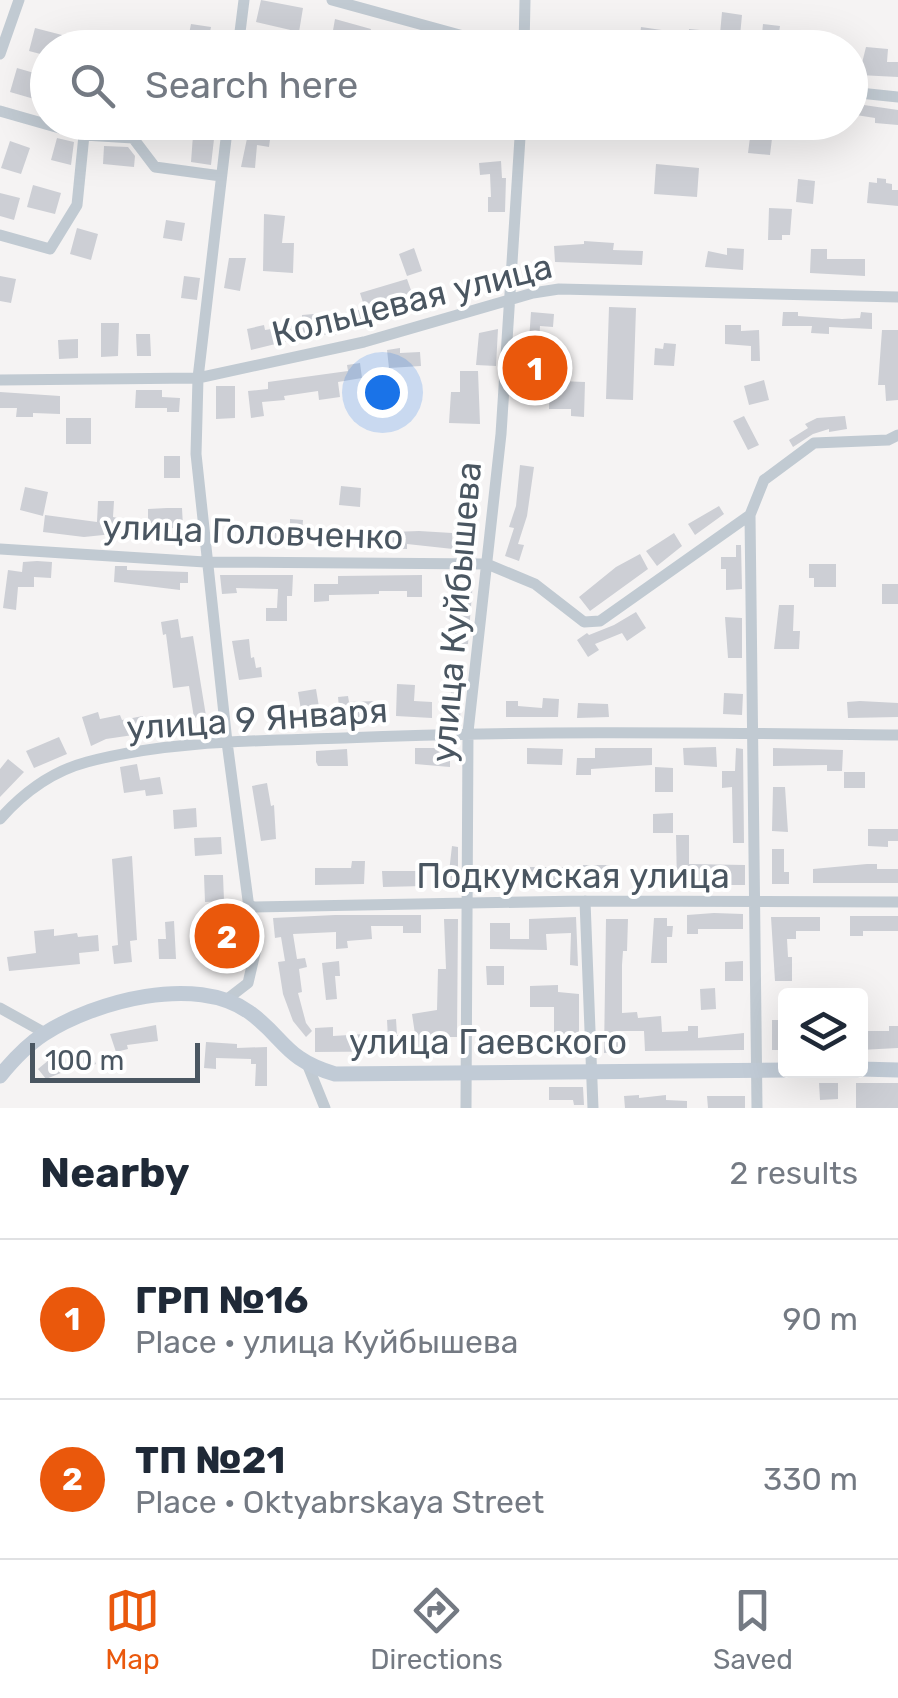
<!DOCTYPE html>
<html lang="en">
<head>
<meta charset="utf-8">
<style>
	body { margin:0; font-family:Rubik,sans-serif; background:#f6f6f7; color:#1f2937 }
	.controls { position:absolute; right:30px; bottom:30px; display:grid; overflow:hidden; border-radius:10px; box-shadow:0 10px 40px #0002 }
	.controls button { width:90px; height:90px; display:grid; place-items:center; padding:0; border:0; border-bottom:2px solid #e0e1e3; background:#fff; color:#1f2937; font:50px sans-serif }
	.scale { position:absolute; left:30px; bottom:25px; width:170px; box-sizing:border-box; padding-left:10px; border:5px solid #4a5661; border-top:0; font-size:28px; line-height:35px; white-space:nowrap; color:#4a5661; -webkit-text-stroke:8px #fff; paint-order:stroke }
	.you { position:absolute; left:382px; top:392px; width:35px; height:35px; margin:-25px; border:8px solid #fff; border-radius:50%; background:#1a73e8; box-shadow:0 0 0 15px #1a73e833 }
	.badge { display:grid; place-items:center; width:65px; height:65px; border-radius:50%; background:#ea580c; color:#fff; font-size:32px; font-weight:700 }
	.pin { position:absolute; translate:-50% -50%; border:5px solid #fff; box-shadow:0 2px 10px #0006 }
	.list { margin:0; padding:0; list-style:none }
	h2 { display:flex; justify-content:space-between; align-items:center; height:130px; margin:0; padding:0 40px; font-size:42px }
	h2 small { font-size:32px; font-weight:400; color:#747a83 }
	.list li { display:grid; grid-template-columns:65px 1fr auto; gap:30px; align-items:center; box-sizing:border-box; height:160px; padding:0 40px; border-top:2px solid #e0e1e3 }
	.list b { display:block; font-size:38px; white-space:nowrap }
	.list p { margin:0; font-size:32px; white-space:nowrap; color:#747a83 }
	.list em { font-size:32px; font-style:normal; color:#747a83 }
	.icon { flex:none; width:55px; height:55px; fill:none; stroke:currentColor; stroke-width:2; stroke-linecap:round; stroke-linejoin:round }
	.map { position:relative; flex:none; width:898px; height:1108px; overflow:hidden }
	.search { position:absolute; background:#fff; box-shadow:0 10px 40px #0002; left:30px; right:30px; top:30px; height:110px; display:flex; align-items:center; gap:25px; box-sizing:border-box; padding:0 35px; border-radius:55px; color:#747a83; font-size:38px }
	.sheet { height:450px; background:#fff }
	nav { display:flex; justify-content:space-around; align-items:center; box-sizing:border-box; height:140px; border-top:2px solid #e0e1e3; background:#fff; font-size:28px; color:#747a83 }
	nav a { display:grid; justify-items:center; gap:5px }
	nav .on { color:#ea580c }
	.map>svg:first-child { display:block }
</style>
</head>
<body>
<div class="map">
<svg width="898" height="1108" viewBox="0 0 898 1108">
	<rect width="100%" height="100%" fill="#f5f3f3"/>
	<!-- building -->
	<path fill="#cdcfd5" d="M261,0L303,8L299,32L256,22Z
		M722,12L742,15L740,36L720,34Z
		M335,19L371,29L369,37L348,32L347,39L332,36Z
		M191,24L211,27L207,48L187,44Z
		M763,24L780,26L777,46L761,44Z
		M641,27L689,34V29L700,30L698,44L678,41L677,48L639,45Z
		M35,28L62,35L59,48H48V56L29,51Z
		M866,47L888,49L887,62H898V77L859,75Z
		M17,68L48,77V103L10,92Z
		M857,104L898,110V125L875,123V118L856,115Z
		M194,122H216L211,165L191,162Z
		M752,122H774L770,155L748,153Z
		M249,129L271,132L269,147L257,145L255,168L241,167Z
		M57,138L74,142L71,165L51,160Z
		M10,141L30,148L21,174L1,168Z
		M104,146L128,147L135,156L134,167L103,164Z
		M501,161L502,178H506L505,212H488V197H491L490,174L480,175L479,163Z
		M656,164L699,168L697,197L654,194Z
		M877,178L886,179V183L892,184V190H898V206L867,203L869,182L877,183Z
		M798,179L815,181L813,204L796,202Z
		M33,185L61,193L55,214L27,207Z
		M0,193L20,198L14,220L0,216Z
		M769,208L792,209L790,235H782V240H768Z
		M264,214L285,216L282,243H294L293,273L263,271Z
		M166,220L185,223L182,241L163,238Z
		M77,228L98,234L91,260L70,254Z
		M584,241L614,243L613,250L643,251L642,265L555,262L554,246L584,244Z
		M414,248L422,271L407,276L399,254Z
		M727,248L744,249L743,270L705,267L708,251L727,255Z
		M811,249H827V259H865V276L810,273Z
		M229,258H246L240,291L224,288Z
		M0,276L16,279L11,303L0,301Z
		M184,276L200,278L197,300L181,298Z
		M407,279L416,304L400,310L401,315L342,331V334L296,336V339L251,350L247,329L264,325L265,330L302,324V315L314,314L315,319L350,315L349,312L365,309L360,293Z
		M609,307L636,308L633,400L606,399Z
		M531,312L554,314L553,327L540,326L538,355L528,354Z
		M783,312H798V316L842,319L860,318L861,312L872,313V329L829,327V334L811,333L812,326H782Z
		M101,323H119L118,356L101,357Z
		M725,325H741V331L759,330L760,361H751V346L725,344Z
		M498,329L496,366L476,365L479,333Z
		M882,330H898V400L886,401L885,385H878Z
		M136,334H150L151,356H137Z
		M78,339V358L59,359L58,340Z
		M664,343L676,344L674,366L654,365L655,348L663,349Z
		M400,348V353L420,352L421,366L389,368L387,350Z
		M531,362H560V381L585,382L584,417L571,416V409H549L550,374L530,373Z
		M360,363L362,378L338,382L340,397L319,400L318,391L284,396L285,400L262,402L264,416L251,418L248,391L268,389V382L348,371L347,365Z
		M460,371H478L480,424L449,423L451,392H460Z
		M764,380L769,400L749,405L744,386Z
		M216,386H235V418L216,419Z
		M136,390H162V397L180,398L179,412H167V408H135Z
		M0,392L60,396V414L33,413V417H16L17,408H0Z
		M744,416L759,445L748,450L733,421Z
		M845,416L847,429L829,432V429L813,434L793,447L789,440L808,428L805,424L817,418Z
		M66,418H91V444H66Z
		M164,456H180V478H164Z
		M520,465L534,467L527,516L518,544L524,545L519,561L505,556L514,528L509,527L516,506Z
		M341,486L361,488L360,507L339,505Z
		M25,487L48,492L43,516L20,510Z
		M98,501H114L113,517L140,523L137,539L113,534L84,537L43,532L45,515L97,522Z
		M719,506L724,514L695,535L688,524Z
		M167,508H182L183,527L148,530V509Z
		M290,519L303,520L301,548L268,544L270,525L290,527Z
		M419,531L452,533L453,549L407,544V549L364,547L365,533Z
		M674,533L682,546L657,566L646,551Z
		M736,545H741L742,589L726,590V569H721V557H736Z
		M640,554L648,569L590,611L579,597L616,567Z
		M37,561L52,562L51,578L34,577V587H18L16,610L3,608L8,570L22,572L23,562Z
		M809,564H836V587H814V578H809Z
		M115,566H127V570L188,572V583H180V590L114,582Z
		M220,575H293L292,596H287V621H266V608H277L278,589L236,588L237,593L222,594Z
		M422,575V597H407V591H379V594L329,595V601L314,602V584H338V576Z
		M466,580L473,581L468,644H453Z
		M882,584H898V604H882Z
		M779,605H794L793,631H800L799,649H774Z
		M636,612L646,628L627,641L622,633L595,644L599,650L588,657L577,640L587,633L589,635L614,625Z
		M725,617L742,618V658H728Z
		M178,619L181,638L193,636L206,716L194,718L189,686L173,688L166,634L163,635L161,622Z
		M249,639L251,658L254,657L256,668L261,667L262,677L239,680L232,641Z
		M452,677L464,679L460,717H449Z
		M397,684L415,685L414,701L432,702V718L396,716Z
		M316,689L320,713L302,716L298,692Z
		M724,693L743,694L742,715L723,714Z
		M348,696L349,702L376,701V716L340,719L338,697Z
		M543,698L559,699L558,717H506V701H518V706L542,708Z
		M860,701L898,703V717L848,718L847,702Z
		M578,703L608,704L609,717L577,718Z
		M98,712L100,719L120,715L122,720L143,716L147,733L106,739L91,746L82,717Z
		M59,737L67,754L34,768L26,751Z
		M716,747L717,767L684,765L683,748Z
		M415,748H450V767L415,764Z
		M527,748L563,749L562,765L527,764Z
		M595,748H652V765L591,769V775H576L577,758H595Z
		M736,748L743,749L744,843H733L732,787L722,788V771H735Z
		M773,748L843,750L842,771H827V765L773,766Z
		M347,749L348,766H318L316,762V751Z
		M8,759L24,772L0,797V769Z
		M137,764L140,780L160,777L163,794L146,796L145,790L124,793L120,767Z
		M655,767L673,768V792H655Z
		M844,772H865V788H844Z
		M267,783L271,806L274,805L276,839L261,841L252,786Z
		M773,787H785L788,832L772,831Z
		M196,808L197,827L174,829L173,810Z
		M673,813V833H653V814Z
		M868,829H898V841H888V847L868,846Z
		M676,835H689V864L745,865V885H677Z
		M221,837L222,854L195,856L194,838Z
		M452,846L458,847V886L442,887V872H449Z
		M772,849H784V872H789V884H772Z
		M132,856L137,940L130,941L132,962L114,964L112,946L118,945L112,859Z
		M352,861H365L364,884L315,885V868H351Z
		M867,864H877V869H898V883H813V869Z
		M583,865H614L613,883L583,884Z
		M530,867H563V885H530Z
		M382,871H423L424,886L383,887Z
		M204,875H223L224,901L205,902Z
		M714,913L743,914V929H698V934H687V915Z
		M335,915H421V933H403V926H371L372,939L347,941L348,948L336,949V932L293,934L297,959L305,958L307,967L299,969L302,992L298,993L306,1023L312,1031L306,1037L293,1021L283,994L278,962L285,961L281,937L275,938L273,918Z
		M850,916H898V931H863V936H850Z
		M576,917L578,966L570,965L571,933L546,934L547,950L490,949V923H510V939H529V919Z
		M771,917H820V931H796V939H787L788,957H792V981H775Z
		M654,918H667V926H673L672,937H667V963H651Z
		M444,919H458L457,1037H435V1051L315,1052V1028L333,1027V1036L365,1034L366,1041L388,1038L387,1020L396,1019L397,1035L415,1034L412,1014L437,1010L438,969H446Z
		M606,919H628L627,951H623L622,965V1013L637,1012L638,1018L661,1016L662,1032L688,1031V1026H698V1038L744,1033V1050L645,1051L644,1031H618L619,1052L604,1053Z
		M174,921L176,959H159L158,939H166L165,922Z
		M54,929V936L77,933L78,937L98,935L99,951L79,953L80,964L9,971L7,957L36,953L34,931Z
		M339,961L340,976H335L337,999L326,1000L322,963Z
		M743,961V981H725V962Z
		M486,966H504V985H487Z
		M558,985V992L579,994V1037H554V1007H530V986Z
		M715,988L716,1009L701,1010L700,989Z
		M772,1020H786V1050H772Z
		M156,1025L158,1041L127,1045L128,1049L116,1052L110,1034Z
		M889,1026H898V1048L860,1050V1036H866V1031H889Z
		M482,1038H496V1043L514,1042V1052L482,1053Z
		M206,1042L237,1044V1048L267,1047V1086H255L256,1064H251V1059L216,1058V1069L204,1068Z
		M90,1049L96,1064L80,1071L78,1066L46,1079L38,1069L50,1059L54,1063Z
		M819,1083H838V1099L820,1100Z
		M856,1083H898V1108H856Z
		M549,1087H583L584,1105H574L573,1100H549Z
		M639,1095V1098L666,1095V1100L687,1101V1108H625L624,1096Z
		M707,1096H745V1108H708Z"/>
	<g fill="none" stroke-linecap="round" stroke-linejoin="round">
		<!-- minor -->
		<path stroke="#c1cad2" stroke-width="11" d="M332,0L507,48
			M238,48L244,0
			M524,48L525,0
			M0,54L19,0
			M850,92L898,97
			M0,111L84,135L133,138L155,167L221,176
			M0,235L50,249L77,205L84,135
			M0,380L198,378L364,342L533,293L559,289L898,297
			M750,515L757,1108
			M0,549L205,562L487,564L535,584L584,622L600,621L750,515L764,480L814,443L888,440L898,435
			M0,819C23,793 53,771 87,762C168,740 261,741 344,738C528,730 713,733 898,735
			M585,901L593,1108
			M249,907L585,901L898,902
			M226,1000L248,983L255,953L227,742L196,454L198,378L228,122
			M0,1008L45,1033
			M308,1066L325,1108
			M466,1108L468,732L501,434L521,122"/>
		<!-- secondary -->
		<path stroke="#c1cbd6" stroke-width="15" d="M860,1069L898,1070
			M0,1076C13,1060 27,1045 44,1034C95,1001 196,974 249,1012C285,1038 284,1059 335,1074L786,1070"/>
	</g>
	<g text-anchor="middle" stroke-width="8" stroke-linejoin="round" paint-order="stroke">
		<!-- street labels -->
		<g font-size="35" fill="#4a5661" stroke="#fff">
			<text transform="translate(412 300) rotate(-14)" y="12">Кольцевая улица</text>
			<text transform="translate(253 532) rotate(2)" y="12">улица Головченко</text>
			<text transform="translate(456 612) rotate(-85)" y="12">улица Куйбышева</text>
			<text transform="translate(257 719) rotate(-4)" y="12">улица 9 Января</text>
			<text x="573" y="888">Подкумская улица</text>
			<text x="488" y="1054">улица Гаевского</text>
		</g>
	</g>
</svg>
<div class="controls">
<button><svg class="icon" aria-label="layers" viewBox="0 0 24 24"><path d="M12 4l9 5-9 5-9-5zM3 14l9 5 9-5"/></svg></button>
</div>
<div class="scale">100 m</div>
<div class="you"></div>
<div class="pin badge" style="left:535px;top:368px">1</div>
<div class="pin badge" style="left:227px;top:936px">2</div>
<div class="search"><svg class="icon" aria-label="search" viewBox="0 0 24 24"><circle cx="10" cy="10" r="6"/><path d="M15 15l6 6"/></svg>Search here</div>
</div>
<section class="sheet">
<h2>Nearby<small>2 results</small></h2>
<ul class="list">
<li><span class="badge">1</span><div><b>ГРП №16</b><p>Place · улица Куйбышева</p></div><em>90 m</em></li>
<li><span class="badge">2</span><div><b>ТП №21</b><p>Place · Oktyabrskaya Street</p></div><em>330 m</em></li>
</ul>
</section>
<nav>
<a class="on"><svg class="icon" aria-label="map" viewBox="0 0 24 24"><path d="M3 6l6-2 6 2 6-2v14l-6 2-6-2-6 2zM9 4v14M15 6v14"/></svg>Map</a>
<a><svg class="icon" aria-label="directions" viewBox="0 0 24 24"><path d="M12 3l9 9-9 9-9-9zM9 14v-3h6M13 9l2 2-2 2"/></svg>Directions</a>
<a><svg class="icon" aria-label="saved" viewBox="0 0 24 24"><path d="M7 4h10v16l-5-4-5 4z"/></svg>Saved</a>
</nav>
</body>
</html>
